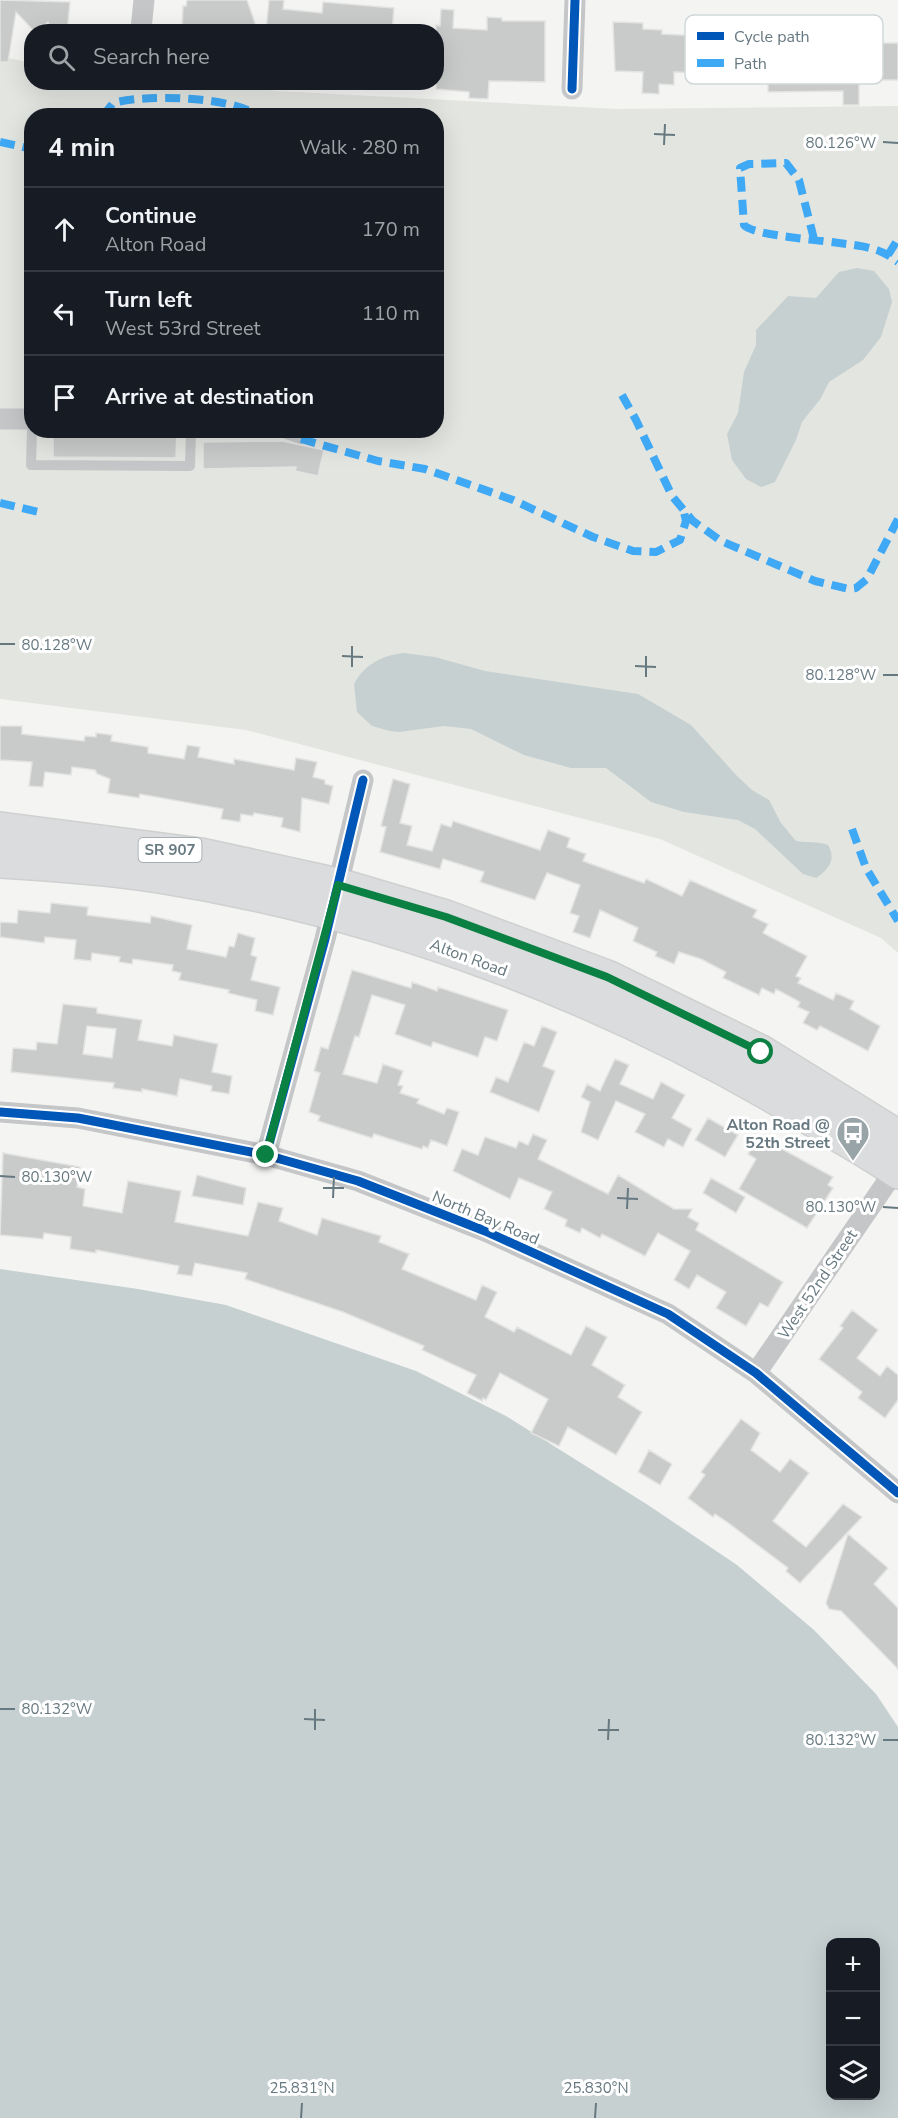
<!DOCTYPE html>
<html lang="en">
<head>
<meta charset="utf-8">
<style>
	body { margin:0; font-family:"Nunito Sans",sans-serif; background:#20242c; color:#f1f3f6 }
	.controls { position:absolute; right:18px; bottom:18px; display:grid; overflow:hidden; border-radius:12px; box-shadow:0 6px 24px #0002 }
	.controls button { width:54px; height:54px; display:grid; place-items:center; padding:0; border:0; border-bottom:2px solid #363941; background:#171b24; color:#f1f3f6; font:30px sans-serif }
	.stop { position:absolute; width:18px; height:18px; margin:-14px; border:4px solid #0b8043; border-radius:50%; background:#fff }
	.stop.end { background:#0b8043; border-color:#fff; box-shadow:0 2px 6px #0008 }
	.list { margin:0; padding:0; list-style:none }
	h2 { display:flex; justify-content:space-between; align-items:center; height:78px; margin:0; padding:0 24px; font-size:26px }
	h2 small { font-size:20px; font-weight:400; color:#9ea1a6 }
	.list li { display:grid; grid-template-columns:39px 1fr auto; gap:18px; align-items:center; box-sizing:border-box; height:84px; padding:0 24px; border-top:2px solid #363941 }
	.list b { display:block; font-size:22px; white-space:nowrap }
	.list p { margin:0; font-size:20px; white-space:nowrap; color:#9ea1a6 }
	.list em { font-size:20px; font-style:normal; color:#9ea1a6 }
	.icon { flex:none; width:33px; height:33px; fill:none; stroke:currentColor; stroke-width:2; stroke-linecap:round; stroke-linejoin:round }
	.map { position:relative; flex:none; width:898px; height:2118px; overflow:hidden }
	.search { position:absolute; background:#171b24; box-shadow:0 6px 24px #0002; left:24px; top:24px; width:420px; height:66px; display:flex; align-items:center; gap:15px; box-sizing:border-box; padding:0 21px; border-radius:24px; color:#9ea1a6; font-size:22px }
	.panel { position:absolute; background:#171b24; box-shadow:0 6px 24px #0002; left:24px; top:108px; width:420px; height:330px; border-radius:24px }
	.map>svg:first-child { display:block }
</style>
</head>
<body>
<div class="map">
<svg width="898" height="2118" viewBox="0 0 898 2118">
	<rect width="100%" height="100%" fill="#f4f4f3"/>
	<!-- green -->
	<path fill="#e3e5e0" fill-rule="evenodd" d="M0,56L31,63L32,82H180L277,91L617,109L898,106V953L881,938L660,839L246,730L0,699ZM32,116H436V430H32Z"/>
	<!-- water -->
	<path fill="#c6d0d1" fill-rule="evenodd" d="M857,268L874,271L889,289L892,302L881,337L863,360L829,382L821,398L802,422L796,440L775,482L761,487L746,479L732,460L727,434L738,413L744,372L756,345V330L788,296L816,298L839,272Z
		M404,653L435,657L485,671L638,694L691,725L737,776L752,790L769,800L781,823L796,841C807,843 818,841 828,845C837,859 828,870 816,878L803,874L755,829L738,820L684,812L651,802L606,768H571L524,755L471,729L444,726L399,732L390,731L372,726L357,712L354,684C364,665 382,655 404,653Z
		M0,1269L138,1289L226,1305L416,1371L506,1416L648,1505L737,1565L814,1630L876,1694L898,1727V2118H0ZM830,1942H876V2096H830Z"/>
	<!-- building -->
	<path fill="#c9cbcb" stroke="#e3e3e2" stroke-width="1.5" fill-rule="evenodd" d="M0,0L70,2L67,32H54L48,22L35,32L16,12L8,62H0Z
		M187,0H247L258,32H182L183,6H186Z
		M269,0H284L283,9L322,13L323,2L394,8L392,32H266Z
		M441,9L454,10L453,28L487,30V17L502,18V21H545V82L489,81L488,99L469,98V92L436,89V25L440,26Z
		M704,21L725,22V31H730V48H757V35H795V27L833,28V35H849V43H898V80H859V105H843V91L768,92V72H737V79H720V81H702V73L674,72V85L659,84V94L642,93L643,72L615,71L613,22L643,23V29L662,30V34L700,36Z
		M53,430H177L176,458L53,457Z
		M282,441L324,450L318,476L295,471L296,467L203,469V442Z
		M0,726H22V734L84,741L85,736L96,737V733L112,735L111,741L148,747V753L184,759L187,745L200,747L198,757L234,764V759L294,770L296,758L317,762L313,777L325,780V784L333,786L329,804L302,798L300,832L281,827L283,818L254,813L253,816L241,814L240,822L221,819L223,809L140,794L139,798L108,793L110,779L97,774L95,770L72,767L71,775L45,772L43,787L29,786L32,762L0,760Z
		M393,779L410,784L400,823L412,826L407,845L432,851L441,824L451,827L453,821L540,850L548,830L570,838L567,847L586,854L583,861L644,883L646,879L682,896L690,880L757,910L753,917L768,924L763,933L807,956L796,976L801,978L798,983L833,1000L836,993L854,1001L850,1009L880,1026L868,1051L820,1026L817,1030L803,1023L809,1012L798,1007L800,1002L776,989L774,994L762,988L759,995L723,978L726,972L701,959L679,952L674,964L655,956L657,952L633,941L638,928L600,910L590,938L573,932L579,916L570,913L580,885L547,873L535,900L480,882L484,872L443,859L440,869L380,852L386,827L381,826Z
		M51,903L88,907L87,915L150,923L151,916L192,925L187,949L226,957L229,946L234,947L238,933L255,938L251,955L257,957L251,980L280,987L273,1015L255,1011L257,1000L228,993L229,990L179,980L181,973L172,971L173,965L133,959L132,964L119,962L120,957L92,953L91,961L74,959L76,940L45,937L44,943L0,937V922L17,923L18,910L50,913Z
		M352,970L411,988L412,982L437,991L438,987L508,1010L497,1041L485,1037L478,1057L433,1042L431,1047L395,1034L405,1005L372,995L359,1037L355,1036L343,1074L377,1083L383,1064L403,1071L398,1085L403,1086L400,1093L419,1099L417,1103L444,1114L447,1108L459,1112L447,1146L431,1140L428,1148L423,1146L422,1149L374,1134L372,1138L318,1121L320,1116L309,1112L320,1073L314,1071L321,1047L328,1049Z
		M63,1004L97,1008V1013L142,1020L138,1040L172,1046L174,1035L218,1044L212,1072L232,1076L229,1094L211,1091L212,1086L180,1079L177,1096L142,1089V1092L113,1088L114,1083L11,1072L13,1048L36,1050L37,1042L57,1044ZM87,1026L116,1029L112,1058L83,1054Z
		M542,1026L557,1032L543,1066L555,1071L539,1112L490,1092L496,1077L508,1082L524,1042L534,1046Z
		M615,1059L629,1065L620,1084L653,1099L661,1082L685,1095L672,1118L692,1129L683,1147L668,1139L664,1147L635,1132L645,1114L616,1101L598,1140L581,1132L590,1102L581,1097L584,1091L587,1084L600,1091Z
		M708,1118L738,1135L725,1157L695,1140Z
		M533,1134L547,1140L538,1159L608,1194L618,1175L674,1209H692L688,1217L699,1223L696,1230L783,1282L768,1307L760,1303L746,1326L716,1308L726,1292L697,1275L689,1289L674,1280L690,1251L658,1233L645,1256L602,1234L600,1238L582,1228L580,1233L565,1226L567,1220L544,1209L552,1192L519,1178L510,1199L453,1171L462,1149L478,1155L485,1137L516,1148L519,1141L528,1145Z
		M755,1142L773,1149L775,1145L833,1177L828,1185L833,1188L807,1228L739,1189L756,1159L748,1154Z
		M3,1153L80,1167L77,1187L85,1189L83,1206L122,1213L128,1181L181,1191L175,1222L248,1236L258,1202L283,1208L279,1221L317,1235L322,1218L381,1236L379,1242L409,1254L402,1269L476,1300L482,1285L497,1292L485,1317L514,1332L517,1327L571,1355L586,1326L607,1337L592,1365L625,1385L618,1397L642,1412L616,1455L568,1427L559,1446L531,1433L548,1399L500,1373L486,1400L483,1398L482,1401L467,1393L476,1375L422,1350L424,1346L343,1312L245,1279L247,1273L195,1263L192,1276L177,1274L179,1266L96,1250V1253L70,1249L71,1237L44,1233L43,1239L0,1235Z
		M197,1175L246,1188L243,1205L192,1196Z
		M711,1178L745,1197L736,1213L703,1193Z
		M852,1310L878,1330L857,1358L880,1376L887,1366L898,1375V1400L885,1418L858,1398L862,1392L819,1359L843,1328L840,1326Z
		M741,1419L760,1433L751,1450L780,1472L790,1459L809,1473L773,1521L806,1547L843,1504L862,1517L800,1583L786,1571L788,1568L727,1522L715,1514L713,1517L688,1498L705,1475L701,1472Z
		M649,1450L672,1464L660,1485L638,1472Z
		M848,1534L888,1568L874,1584L898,1608V1669L841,1611L829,1609L826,1603Z"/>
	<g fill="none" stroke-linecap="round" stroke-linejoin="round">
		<!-- primary casing -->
		<g stroke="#cfd0d0" stroke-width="36">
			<path id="primary" d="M0,829L201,855L338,885L446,917L607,977L761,1052L898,1137
				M0,861C53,864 107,868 159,876C387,912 610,997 807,1116C837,1135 869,1151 898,1172"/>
		</g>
		<!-- service -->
		<path stroke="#c4c6c7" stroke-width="10" d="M32,430L31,465L190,466L191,430
			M274,430L301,439"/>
		<!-- minor -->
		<path stroke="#c4c6c7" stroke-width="21" d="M141,29L144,0
			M572,89L575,0
			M0,419H32
			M0,1112L78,1118L266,1155L358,1181L485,1231L668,1314L756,1373L898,1493
			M266,1155L325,939L363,780
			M756,1373L898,1166"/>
		<!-- primary -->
		<use href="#primary" stroke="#dbdcdd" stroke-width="33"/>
		<!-- quiet -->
		<path stroke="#3fa9f5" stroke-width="8" stroke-dasharray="15 8" stroke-linecap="butt" d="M103,116L113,103C145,94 232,96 258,116
			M0,142L32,149
			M814,239L799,180L786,163L749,164L740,168L744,225C755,238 850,241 873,249C882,251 890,256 898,262
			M888,255L898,239
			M622,395L636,420L672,496L693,521L721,541L815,581L849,589L856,588L867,579L898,519
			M301,439L378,461L425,469L451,478L513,500L593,537L633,551L656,552L680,540L686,521L684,512
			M0,503L43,513
			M852,829L866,868L898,921"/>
		<!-- cycleway casing -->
		<g stroke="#fff" stroke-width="13">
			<path id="cycleway" d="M572,89L575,0
				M0,1112L78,1118L266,1155L358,1181L485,1231L668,1314L756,1373L898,1493
				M266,1155L325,939L363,780"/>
		</g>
		<!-- cycleway -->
		<use href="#cycleway" stroke="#0057b8" stroke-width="9"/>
	</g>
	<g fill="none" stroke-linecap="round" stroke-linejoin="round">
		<!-- route -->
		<path stroke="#0b8043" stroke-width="8" d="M266,1155L338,885L446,917L607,977L761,1052"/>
	</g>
	<!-- ticks -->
	<path fill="none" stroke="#677980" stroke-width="2" d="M654,134L675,135M883,142L898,143M664,145L665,124M0,644H15M342,656L363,657M635,666L656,667M352,667V646M883,675H898M646,677V656M0,1176L15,1177M323,1188H344M333,1198L334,1177M617,1198L638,1199M883,1207L898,1208M627,1209L628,1188M0,1709H15M304,1719L325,1720M315,1730V1709M598,1730H619M608,1740L609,1719M883,1740H898M301,2118L302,2103M595,2118L596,2103"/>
	<!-- icons -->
	<defs>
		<g id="bus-pin" transform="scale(1.725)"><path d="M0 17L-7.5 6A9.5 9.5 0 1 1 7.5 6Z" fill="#98a4a8" stroke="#fff"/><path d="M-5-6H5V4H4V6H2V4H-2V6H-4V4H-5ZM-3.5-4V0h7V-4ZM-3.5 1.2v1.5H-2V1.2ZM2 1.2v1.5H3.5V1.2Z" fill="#fff"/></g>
	</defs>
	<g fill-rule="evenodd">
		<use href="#bus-pin" x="853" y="1133"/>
	</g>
	<g text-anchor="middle" stroke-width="6" stroke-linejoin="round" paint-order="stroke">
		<!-- shield labels -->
		<rect fill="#fff" stroke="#95a1a6" stroke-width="1.5" x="138.5" y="838" width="63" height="24" rx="4.5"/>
		<g font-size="15" font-weight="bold" fill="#677980">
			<text x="170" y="855">SR 907</text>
		</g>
		<!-- street labels -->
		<g font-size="16" fill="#677980" stroke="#fff">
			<text transform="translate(469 957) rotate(20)" y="6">Alton Road</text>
			<text transform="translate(486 1217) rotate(23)" y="6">North Bay Road</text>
			<text transform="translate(817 1284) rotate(-56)" y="6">West 52nd Street</text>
		</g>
		<!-- poi labels -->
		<g font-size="16" font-weight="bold" fill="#677980" stroke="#fff" text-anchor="end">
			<text x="830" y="1130">Alton Road @<tspan x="830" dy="18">52th Street</tspan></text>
		</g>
	</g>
	<!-- legend -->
	<rect x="685" y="15" width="198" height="69" rx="9" fill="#fff" stroke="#d1d7d9" stroke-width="1.5"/>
	<rect x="697" y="32" width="27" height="8" fill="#0057b8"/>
	<rect x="697" y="59" width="27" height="8" fill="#3fa9f5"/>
	<g font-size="16" fill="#677980">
		<text x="734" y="42">Cycle path</text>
		<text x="734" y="69">Path</text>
	</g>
	<g font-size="15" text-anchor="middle" fill="#677980" stroke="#fff" stroke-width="6" stroke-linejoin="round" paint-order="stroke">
		<text x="841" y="148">80.126°W</text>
		<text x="57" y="650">80.128°W</text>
		<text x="841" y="680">80.128°W</text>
		<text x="57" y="1182">80.130°W</text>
		<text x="841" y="1212">80.130°W</text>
		<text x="57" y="1714">80.132°W</text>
		<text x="841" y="1745">80.132°W</text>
		<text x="302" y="2093">25.831°N</text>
		<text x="596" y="2093">25.830°N</text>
	</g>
</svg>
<div class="controls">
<button>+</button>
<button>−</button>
<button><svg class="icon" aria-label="layers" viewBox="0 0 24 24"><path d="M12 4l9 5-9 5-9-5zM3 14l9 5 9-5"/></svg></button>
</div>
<div class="stop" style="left:761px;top:1052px"></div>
<div class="stop end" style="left:266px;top:1155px"></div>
<div class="search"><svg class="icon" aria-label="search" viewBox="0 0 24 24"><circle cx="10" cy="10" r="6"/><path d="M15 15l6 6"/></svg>Search here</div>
<section class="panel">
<h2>4 min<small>Walk · 280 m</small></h2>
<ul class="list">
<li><svg class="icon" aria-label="ahead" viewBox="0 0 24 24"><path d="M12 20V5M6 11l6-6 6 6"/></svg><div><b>Continue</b><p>Alton Road</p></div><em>170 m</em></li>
<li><svg class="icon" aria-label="left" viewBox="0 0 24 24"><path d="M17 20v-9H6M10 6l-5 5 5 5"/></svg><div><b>Turn left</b><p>West 53rd Street</p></div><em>110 m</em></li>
<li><svg class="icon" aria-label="arrive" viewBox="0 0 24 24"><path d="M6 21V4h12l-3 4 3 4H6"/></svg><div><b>Arrive at destination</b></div></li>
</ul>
</section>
</div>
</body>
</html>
